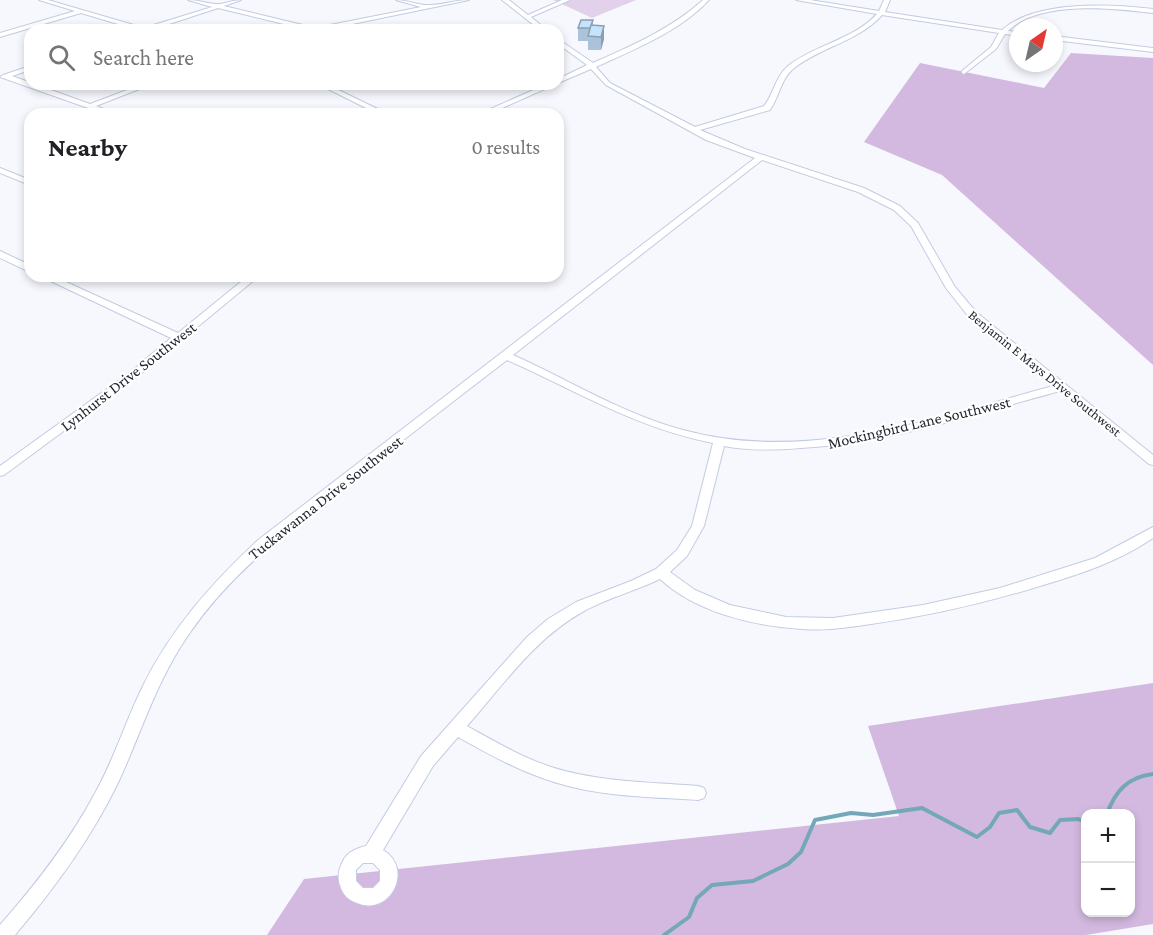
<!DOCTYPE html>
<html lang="en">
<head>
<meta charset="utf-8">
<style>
	body { margin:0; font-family:"Crimson Pro",serif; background:#f6f6f6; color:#202124 }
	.controls { position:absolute; right:18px; bottom:18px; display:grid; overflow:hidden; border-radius:12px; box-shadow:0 3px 9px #0003 }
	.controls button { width:54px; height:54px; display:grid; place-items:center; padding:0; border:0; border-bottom:2px solid #e0e0e0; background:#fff; color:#202124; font:30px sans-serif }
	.compass { position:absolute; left:1009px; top:18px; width:54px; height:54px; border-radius:50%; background:#fff; box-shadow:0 3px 9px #0003; rotate:34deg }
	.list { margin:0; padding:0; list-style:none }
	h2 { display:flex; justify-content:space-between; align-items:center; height:78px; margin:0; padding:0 24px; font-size:26px }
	h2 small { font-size:20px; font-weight:400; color:#757577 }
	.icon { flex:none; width:33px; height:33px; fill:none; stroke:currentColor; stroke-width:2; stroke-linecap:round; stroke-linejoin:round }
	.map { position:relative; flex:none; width:1153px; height:935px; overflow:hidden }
	.search { position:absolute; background:#fff; box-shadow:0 3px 9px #0003; left:24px; top:24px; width:540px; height:66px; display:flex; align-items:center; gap:15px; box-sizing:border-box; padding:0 21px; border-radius:18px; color:#757577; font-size:22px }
	.panel { position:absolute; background:#fff; box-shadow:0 3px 9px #0003; left:24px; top:108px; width:540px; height:174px; border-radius:18px }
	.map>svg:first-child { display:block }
</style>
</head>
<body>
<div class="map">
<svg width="1153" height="935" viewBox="0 0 1153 935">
	<rect width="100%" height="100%" fill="#f6f8fd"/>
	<!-- green -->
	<path fill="#e2d1ea" d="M553,0H636L592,18Z"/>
	<!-- forest -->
	<path fill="#d3b9df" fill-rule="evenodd" d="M1071,53L1153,58V365L942,175L864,142L920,63L1044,88Z
		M1153,683V924L1086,935H267L304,879L899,816L868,726ZM1086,814H1130V912H1086Z"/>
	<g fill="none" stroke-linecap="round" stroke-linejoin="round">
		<!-- stream -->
		<path stroke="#74a7b8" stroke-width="4" d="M1107,814C1115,791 1128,777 1153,774
			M664,935L689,917L697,898L712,885L753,881L788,864L801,852L815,820L851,813L873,815L922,808L977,837L990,827L999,813L1017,810L1030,827L1050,833L1060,820L1078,819L1086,822"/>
		<!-- minor casing -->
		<g stroke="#c2cbe3" stroke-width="2">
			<path id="minor" d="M39,0H48L144,28L212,7L188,0C198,0 205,3 215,4C223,5 232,0 241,0L224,6L315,28L421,7L396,0C407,0 420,6 430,5C443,5 455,0 469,0L323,30H308L218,8L151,30H138L81,13L0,37V33L75,11Z
				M502,0H509L528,15L562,0H570L531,17L547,30H540Z
				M703,0H709C679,32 635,49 596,67L610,83L695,127L764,106C774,94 775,77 788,66C814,45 853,40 877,14L796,0H810L879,11L884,0H890L885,12L1002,30C1036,0 1108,4 1153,9V13C1112,8 1039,0 1008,31L1018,32V36L1005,34L996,49L964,74L962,73V71L991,47L999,33L882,15C858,42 820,47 793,69C781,79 779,97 770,110L700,130L745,149L864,188L900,206L918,223L955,287L976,312L1153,455V465L1149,464L1060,391C975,414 890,443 801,448C776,450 749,451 724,446L704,526L687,556L670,572L695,590L730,605L786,617L833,618L923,605L1000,588L1095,558L1153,527V538C1118,562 1080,574 1040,586C985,603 929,616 871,624C849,627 826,631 803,629C754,626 697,613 660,579C635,591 608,598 584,611C535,638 503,685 467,726C494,741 521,757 551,767C598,782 649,782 698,786L704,788L706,793L704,798L698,800C655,797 611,797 568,786C529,776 493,757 458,737L433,766L383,850C414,868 391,917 357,903C349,900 344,896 341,888C337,878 338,870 343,861C347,852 357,848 366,846L421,756L527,637L548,619L576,602L631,581L656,569L677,550L692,526L713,443C636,428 577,391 507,360C454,401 402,441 349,482C291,528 231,572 189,634C156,681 141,734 117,785C90,840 54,889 15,935H0V925C35,885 69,842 94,795C114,760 125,722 143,686C171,629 212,583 258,540L755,158L706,140L606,85L591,69L558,83V79L587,65L558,44V39L593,63C631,46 671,29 703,0ZM762,160L858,192L894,210L911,226L946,288L968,316L1053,386C935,418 807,464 683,430C623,414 569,380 513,355ZM363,863H373L380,870V881L373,888H363L356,881V870Z
				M1054,36L1153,48V52L1054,40Z
				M30,66V70L12,76L90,104L143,84H152L96,106L116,114H105L0,77L3,75Z
				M318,84H326L388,114H378Z
				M547,84H556L489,114H479Z
				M0,168L30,180V185L0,173Z
				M0,251L30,265V272L0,258Z
				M40,276H53L178,333L248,276H259L137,377L4,475L0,476V466L129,373L171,338Z"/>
		</g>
		<!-- minor -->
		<use href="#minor" fill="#fff" fill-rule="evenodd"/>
	</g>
	<!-- wall -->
	<path fill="#aac3da" d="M593,20V25L604,26V39L601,50H588V41H578V28Z"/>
	<!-- shaded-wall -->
	<path fill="#8b9fb1" d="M604,26V39L601,50V37Z"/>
	<!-- building -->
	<path fill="#c6e3fd" stroke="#8b9fb1" stroke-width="1.5" d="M581,20H593L590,28H578Z
		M591,25L604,26L601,37L588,36Z"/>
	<g text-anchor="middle" stroke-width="4.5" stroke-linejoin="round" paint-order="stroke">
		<!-- far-street labels -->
		<g font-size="14" fill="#1e222b" stroke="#fff">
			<text transform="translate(1045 373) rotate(39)" y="5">Benjamin E Mays Drive Southwest</text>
		</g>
		<!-- street labels -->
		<g font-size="16" fill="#1e222b" stroke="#fff">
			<text transform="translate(128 376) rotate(-38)" y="6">Lynhurst Drive Southwest</text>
			<text transform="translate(919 422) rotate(-13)" y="6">Mockingbird Lane Southwest</text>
			<text transform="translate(325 497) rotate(-38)" y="6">Tuckawanna Drive Southwest</text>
		</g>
	</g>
</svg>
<div class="controls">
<button>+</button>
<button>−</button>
</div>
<svg class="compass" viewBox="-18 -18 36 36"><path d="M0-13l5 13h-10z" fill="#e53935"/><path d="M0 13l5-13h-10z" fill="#757577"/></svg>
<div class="search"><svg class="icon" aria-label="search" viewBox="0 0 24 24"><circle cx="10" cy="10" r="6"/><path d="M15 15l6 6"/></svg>Search here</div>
<section class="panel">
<h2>Nearby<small>0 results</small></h2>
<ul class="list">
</ul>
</section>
</div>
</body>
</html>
